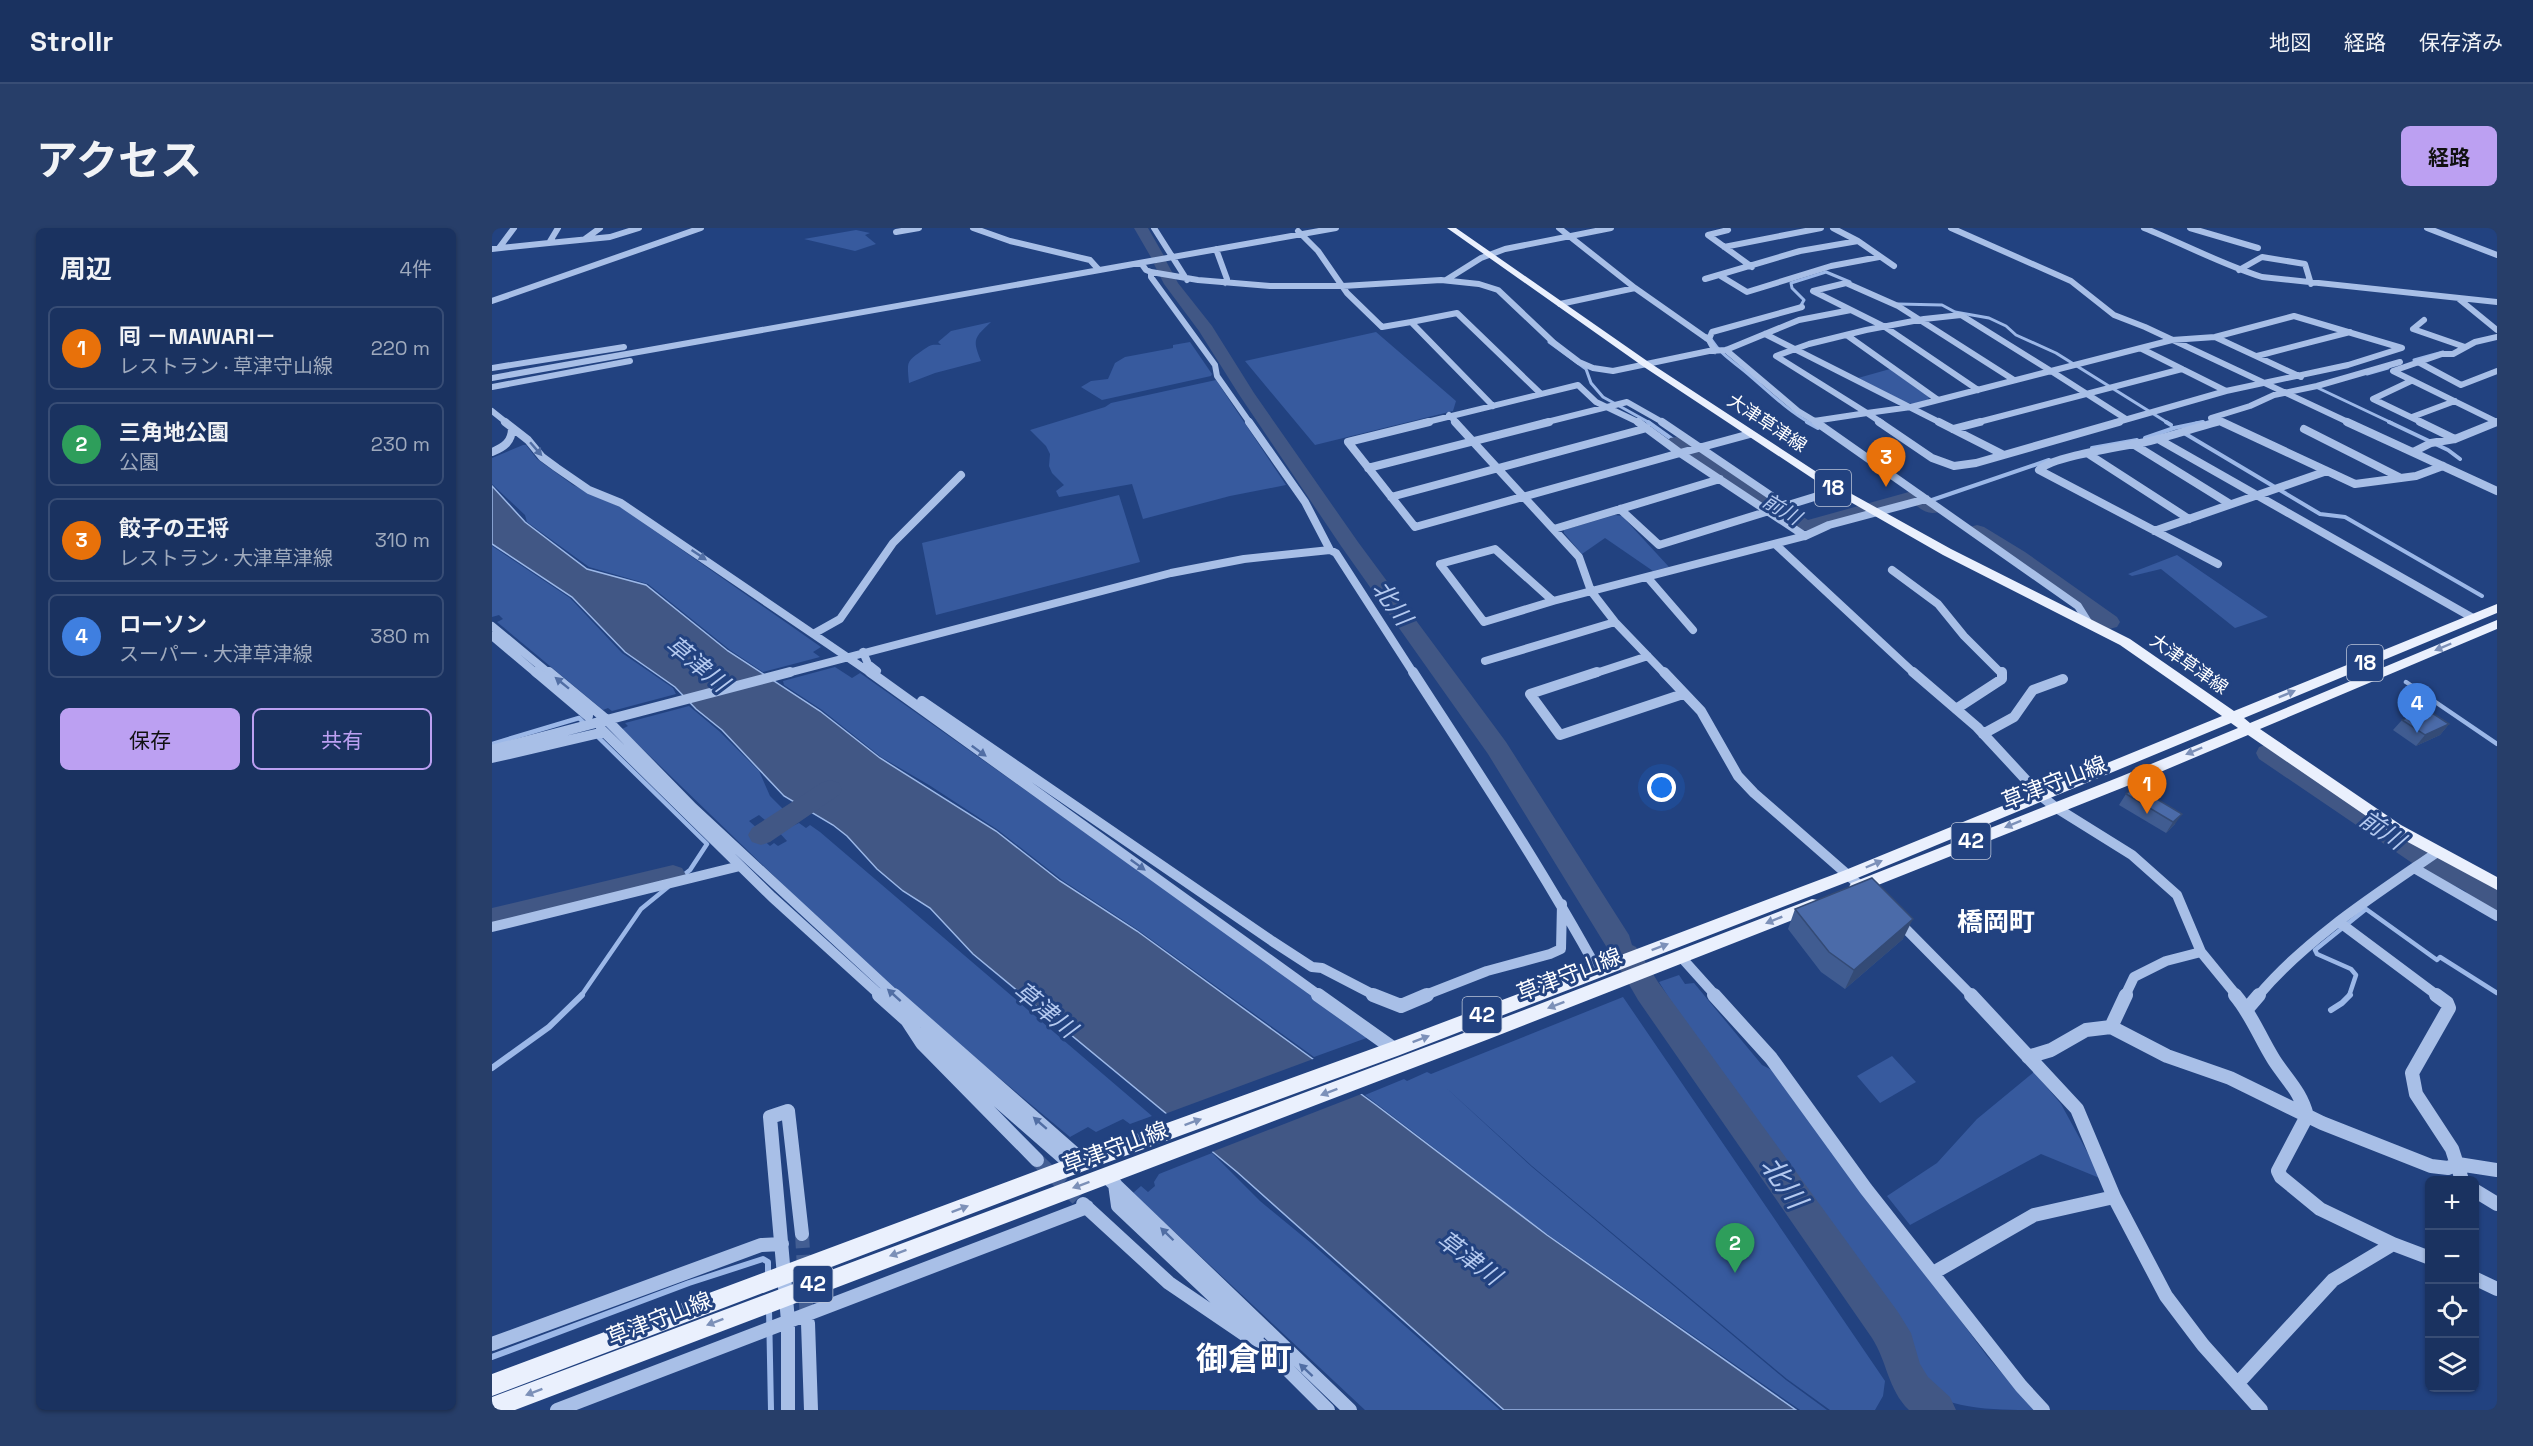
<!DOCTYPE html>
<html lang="ja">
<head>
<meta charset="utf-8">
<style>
	body { margin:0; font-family:"Space Grotesk","Noto Sans JP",sans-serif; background:#273e69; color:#f1f3f6 }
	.controls { position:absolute; right:18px; bottom:18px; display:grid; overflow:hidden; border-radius:9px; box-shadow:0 2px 4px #0004 }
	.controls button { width:54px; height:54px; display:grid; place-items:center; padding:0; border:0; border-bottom:2px solid #384d75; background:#1a3260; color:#f1f3f6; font:30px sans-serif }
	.you { position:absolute; left:1170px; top:560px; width:21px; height:21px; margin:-15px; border:4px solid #fff; border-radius:50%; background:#1a73e8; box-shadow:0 0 0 9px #1a73e833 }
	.badge { display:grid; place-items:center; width:39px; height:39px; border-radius:50%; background:#bca0f2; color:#fff; font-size:20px; font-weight:700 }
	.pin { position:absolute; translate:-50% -50px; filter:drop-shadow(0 2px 3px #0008) }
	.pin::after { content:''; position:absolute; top:32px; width:21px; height:18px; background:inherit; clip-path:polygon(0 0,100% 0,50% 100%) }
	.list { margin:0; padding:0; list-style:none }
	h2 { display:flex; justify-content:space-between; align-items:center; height:78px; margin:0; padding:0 24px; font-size:26px }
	h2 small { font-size:20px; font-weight:400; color:#9faabd }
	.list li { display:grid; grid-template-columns:39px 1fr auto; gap:18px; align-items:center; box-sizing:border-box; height:84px; margin:0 12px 12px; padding:0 12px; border:2px solid #384d75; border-radius:9px }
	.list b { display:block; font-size:22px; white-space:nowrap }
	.list p { margin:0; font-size:20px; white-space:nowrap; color:#9faabd }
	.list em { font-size:20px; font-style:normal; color:#9faabd }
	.actions { display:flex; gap:12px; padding:18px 24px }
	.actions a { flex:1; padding:14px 0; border:2px solid #bca0f2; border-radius:9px; text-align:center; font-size:21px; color:#bca0f2 }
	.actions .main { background:#bca0f2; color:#111 }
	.icon { flex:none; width:33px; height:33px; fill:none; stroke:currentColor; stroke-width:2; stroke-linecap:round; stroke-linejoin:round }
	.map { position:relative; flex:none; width:2005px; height:1182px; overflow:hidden; border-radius:9px }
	header { display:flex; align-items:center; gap:36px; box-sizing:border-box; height:84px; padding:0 30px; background:#1a3260; border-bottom:2px solid #384d75 }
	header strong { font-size:28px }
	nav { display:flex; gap:33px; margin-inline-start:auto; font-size:21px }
	.intro { display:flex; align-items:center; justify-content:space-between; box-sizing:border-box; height:144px; padding:0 36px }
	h1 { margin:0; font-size:42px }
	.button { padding:15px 27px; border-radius:9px; background:#bca0f2; color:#111; font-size:21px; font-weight:700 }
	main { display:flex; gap:36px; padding:0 36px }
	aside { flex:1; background:#1a3260; border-radius:9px; box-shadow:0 2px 4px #0004 }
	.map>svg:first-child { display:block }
</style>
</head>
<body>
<header>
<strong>Strollr</strong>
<nav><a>地図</a><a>経路</a><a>保存済み</a></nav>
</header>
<div class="intro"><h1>アクセス</h1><a class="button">経路</a></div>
<main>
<aside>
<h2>周辺<small>4件</small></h2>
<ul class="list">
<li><span class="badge" style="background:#e8710a">1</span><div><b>囘 －MAWARI－</b><p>レストラン · 草津守山線</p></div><em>220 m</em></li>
<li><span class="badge" style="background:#2e9e5b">2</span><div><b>三角地公園</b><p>公園</p></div><em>230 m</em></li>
<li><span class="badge" style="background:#e8710a">3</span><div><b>餃子の王将</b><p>レストラン · 大津草津線</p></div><em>310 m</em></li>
<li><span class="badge" style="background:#3f7fe0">4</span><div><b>ローソン</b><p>スーパー · 大津草津線</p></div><em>380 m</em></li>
</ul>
<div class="actions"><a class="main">保存</a><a>共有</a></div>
</aside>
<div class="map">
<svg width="2005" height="1182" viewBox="0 0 2005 1182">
	<rect width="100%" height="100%" fill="#224280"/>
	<!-- green -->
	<path fill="#375a9e" d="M364,2L378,5L373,7L384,16L363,23L312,11Z
		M499,94C482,110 480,111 489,133L443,145L417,155C415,133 414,134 431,122C438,117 439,116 449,117L446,114L459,103Z
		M884,104L964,173L961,183L823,217L753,133Z
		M698,114L720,146L719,148L610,172L589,159L599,153L616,151L623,135L633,129L681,120V117Z
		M1398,141L1437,169L1436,172L1420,176L1411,173L1366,150Z
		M724,152L794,257L738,268L651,291L640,256L567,269L564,263L572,257L560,245L557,238L558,226L554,218L538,202L613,179L619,175Z
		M31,217H34L45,231L81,257L130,280L329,419L321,424L328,429L271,444L238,422L156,356L97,339L35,294L33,287L0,256V230Z
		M627,267L648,334L444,387L430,315Z
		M1123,287L1130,288L1177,339L1161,343L1113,310L1090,326L1072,305V302Z
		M0,318L78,370L130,425L181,460L184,466L120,483L116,480L111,482L5,394L11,391L7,387L0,389Z
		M1685,327L1776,389L1743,400L1669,341L1640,348L1636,346Z
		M343,439L360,450L368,445L880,808L822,829L646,702L570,652L506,602L437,557L389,529L330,482L292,457L291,453Z
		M197,478L227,503L267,543L278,568L291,581L281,589L285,593L279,597L267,587L257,593L266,601L263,604L278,618L282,615L286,618L295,613L284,601L290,597L294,601L307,595L314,600L318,597L328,604L660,888L638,896L631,891L604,904L596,899L578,909L433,788L338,702L130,501L136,498L133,495Z
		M1187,747L1193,756L1202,755L1270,837L1284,844L1495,1128L1542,1182C1502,1182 1447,1182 1424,1152C1417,1139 1418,1121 1410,1108C1393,1079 1369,1055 1353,1025L1198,803L1167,754Z
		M1131,769L1393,1153L1391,1168L1383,1182H1338L1295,1151L1040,938L951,857L1040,939L1294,1152L1335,1182H1308L1055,1006L873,867L912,851L915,853L935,844L939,846Z
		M1400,828L1424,854L1388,875L1365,848Z
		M1542,844L1569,876L1610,951L1549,926L1418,997L1395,968L1445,935L1485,891Z
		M720,925L768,973L819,1015L1008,1182H873L641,965L649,958L656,964L663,958L662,954L667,946Z"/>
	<!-- water -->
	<path fill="#415785" stroke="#9cb8e8" stroke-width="1.5" d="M0,258L33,294L95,341L154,357L236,423L328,483L388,530L504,603L568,653L645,703L884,877L1055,1007L1304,1182H1012L745,944L481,726L438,680L411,663L385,641L355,608L341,597L292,568L230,502L204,481L183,459L133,424L80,369L0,316Z"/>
	<!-- pier -->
	<path fill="#224280" d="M824,830L872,865L717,925L670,887Z"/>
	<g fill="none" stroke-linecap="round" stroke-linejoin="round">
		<!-- stream-far3 -->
		<path stroke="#9cb8e8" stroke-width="3" d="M1406,76L1450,77L1463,84L1497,90L1514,98L1524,107L1564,125L1676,195
			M1308,79L1312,72L1300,60L1299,55L1334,44L1358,54
			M1219,111C1230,128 1241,133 1256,146C1276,163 1295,182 1318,195
			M1057,114L1094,141L1099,155L1111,169L1158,195
			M1922,132L1951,124
			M1875,146L1896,140
			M1826,160L1900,195
			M1704,195L1711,194"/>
		<!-- stream-far2 -->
		<path stroke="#9cb8e8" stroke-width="4" d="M1156,194L1184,214
			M1315,194L1326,200
			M1674,194L1679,197
			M1897,194L1956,222L1968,231
			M1692,205L1828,286L1853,289L1990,368
			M1653,210L1682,200L1711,194
			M1600,220L1645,212
			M1437,273L1557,232"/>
		<!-- stream-far1 -->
		<path stroke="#9cb8e8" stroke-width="4.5" d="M1914,454L2005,516
			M105,508L215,616L198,642L189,649
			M0,516L87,490L93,496
			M1982,655L2004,663
			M89,768L149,681L176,659
			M1857,768L1864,747L1859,741L1825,726L1823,722L1874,681L1945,732L1948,729L2005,765"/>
		<!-- stream -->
		<path stroke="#9cb8e8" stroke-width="6" d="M1839,782L1850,775L1858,767
			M0,840L57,799L90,767
			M277,1081L279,1182
			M0,1129L197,1055L271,1031L276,1034V1049"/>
		<!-- river -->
		<path fill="#415785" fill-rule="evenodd" d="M642,0H656L672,28L670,31H660Z
			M669,32L674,33L686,55L720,98L762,165L866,314L1014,514L1137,707L1140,717L1144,719L1166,754L1406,1084L1419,1105L1428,1136L1436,1149L1458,1169L1464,1182H1417C1396,1162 1395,1133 1380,1110L1146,772L1120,727L1121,725L1117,723L996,526L849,318L746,165L707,103L672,56L662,36Z
			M1184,209L1190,210L1316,292L1424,262L1431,264L1450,280L1447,284C1435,287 1430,282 1421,275L1322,304L1305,301L1178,218L1175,214L1178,210Z
			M1485,297L1492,299L1533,324L1625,389L1628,394L1625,399L1617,401L1609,399L1519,332L1478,307L1475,303L1478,299Z
			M1776,516L1785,519L1947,627L1991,647L2005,660V688L1995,685L1973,663L1929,641L1767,531L1764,525L1767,519Z
			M338,552L347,555L350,561L347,567L278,614L269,617L260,614L256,607L260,600L329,555Z
			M181,637L190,640L194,647L190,654L0,702V680Z"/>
		<!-- minor-tunnel -->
		<path stroke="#435e93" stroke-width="14" stroke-dasharray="14 7" stroke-linecap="butt" d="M545,932L590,975
			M310,1006L315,1092"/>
		<!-- minor-far3 -->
		<path stroke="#a8bfe7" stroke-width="6" d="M481,0L518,13L598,32L607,42
			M662,0L695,52
			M1067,0L1143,60L1217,112L1223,123
			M1234,0L1236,2L1216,7L1260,39
			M1341,0L1366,13L1402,38
			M1459,0L1579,53L1622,87L1653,99L1858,195
			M1652,0C1692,16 1729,36 1770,49L2005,74
			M1698,0L1766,20
			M1935,0L2005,27
			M806,3L826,23L855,65L890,99L919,94
			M404,4L427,0
			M93,11L108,0
			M57,15L118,9L147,0
			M1232,19L1329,0
			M7,20L22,0
			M0,21L57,15L66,0
			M724,21L735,51L733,55
			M649,35L654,42L659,44L706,52L778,58H851L949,52L987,56L1006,62L1062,115L1087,134L1101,140L1121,143L1217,123L1234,122L1307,92L1359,82L1393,99L1486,162
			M1747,42L1770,29L1813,36L1819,56
			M659,44V49L723,137L725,148L758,195
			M1227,47L1255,64L1339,38L1387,29
			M1213,51L1308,23L1366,13
			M954,52L989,30L1013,21L1119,0
			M1967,71L2005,102
			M0,73L209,0
			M1068,76L1143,60
			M1359,82L1321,63L1354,55L1406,78L1522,152
			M1932,92L1921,101L1973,119
			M1273,106L1449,195
			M1356,108L1446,172
			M1723,109L1809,149
			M1214,110L1218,109L1220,104L1310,79
			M1650,121L1734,163
			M1234,122L1306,183L1326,195
			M1765,128L1858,104
			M1928,135L1969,157L2005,143
			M0,140L132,119
			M1559,143L1634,191
			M1559,143L1680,112L1723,109L1802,88L1910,120L1856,137L1734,163L1622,195
			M0,150L844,0
			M1919,153L1881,171L1931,195
			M0,159L138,133
			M1001,178L919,94L965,85L1048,165
			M0,183L15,195
			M1375,185L1390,195
			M1375,185L1284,128L1317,116L1374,102L1432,91L1469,87L1559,143
			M1375,185L1419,179L1559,143
			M957,187L965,195
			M1920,189L1963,173
			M1719,190L1758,178L1782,167L1825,158L1908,134
			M1322,193L1375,185
			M931,195L1086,157L1104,174L1148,195
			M1051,195L1135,174L1172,195
			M1483,195L1690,141
			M1719,195L1728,193L1733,195
			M2002,195L2005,194L1901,143L1950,126H1961L1983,114L2005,109"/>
		<!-- minor-far2 -->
		<path stroke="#a8bfe7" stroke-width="8" d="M13,194L36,212L50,229L65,240L97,262L129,275L380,446
			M757,194L813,274L838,322L844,325L922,446
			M937,194L856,214L923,299L1188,225
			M963,194L1087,329L1099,363L1123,394L1173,446
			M1146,194L1188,225
			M1170,194L1294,278
			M1324,194L1586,378L1596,394
			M1387,194L1440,230L1462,238L1484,235L1627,194
			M1447,194L1510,226
			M1725,194C1702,200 1680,208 1658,213C1636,218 1560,228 1547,242L1726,336
			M1730,194L1863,256L1924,248L1951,238
			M1855,194L2005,263
			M1928,194L1963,211
			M1461,201L1488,194
			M1812,201L1907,249
			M1666,211L1981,390
			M1641,216L1738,276
			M0,224C12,219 20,214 20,200
			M1921,224L1939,215L1963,211L2005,194
			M1188,225L1313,308
			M1188,225L1258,206
			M1598,227L1697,291
			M876,240L1057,194
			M899,269L1155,200
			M1128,281L1167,317L1345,262
			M1062,301L1228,251
			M1662,303L1835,243
			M1283,316L1423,446
			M1003,321L1061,373L992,394L948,336Z
			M1400,342L1446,376L1472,408L1510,446
			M1156,350L1201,402
			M1061,373L1313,308L1337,297L1434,271
			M0,398L58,446
			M323,405L348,391L401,315L469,247
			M0,408L45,446
			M371,424L376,436L385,443
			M993,433L1123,394
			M292,446L679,345L752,331L838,322
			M1101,446L1156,428"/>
		<!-- minor-far1 -->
		<path stroke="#a8bfe7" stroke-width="10" d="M44,444L96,488
			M57,444L115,492L201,580L404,768
			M378,444L828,768
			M921,444C985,543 1050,640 1106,743
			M1105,444L1038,466L1068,507L1191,466
			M1172,444L1209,483L1246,548L1262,565L1373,662
			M1421,444L1485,499L1548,567L1563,579L1640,627L1685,667L1709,724L1745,768
			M430,473L780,713L820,739L830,740L884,768
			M1464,481L1510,451V444
			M109,501L280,669L389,768
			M1491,506L1522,489L1541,462L1571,451
			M0,522L298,444
			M0,530L112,504
			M1922,640L2005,688
			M1406,693L1480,768
			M1847,694L1946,768
			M0,699L248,638
			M1189,729L1224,768
			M931,768L995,743L1058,726L1069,721L1070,676
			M1633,768L1642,749L1674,733L1709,724
			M1766,768C1814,711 1883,667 1944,625"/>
		<!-- minor -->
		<path stroke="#a8bfe7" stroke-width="14" d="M387,767L415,792L430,815L545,932
			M402,767L592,934
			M826,767L902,821
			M881,767L909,778L935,767
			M1222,767L1279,830L1374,961L1529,1158L1551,1182
			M1479,767L1585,881L1622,969L1674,1068L1711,1117L1769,1182
			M1743,767C1760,787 1768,810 1782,832C1795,852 1809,864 1815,888L1786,943L1789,949L1828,981L1901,1016L1938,1030
			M1944,767L1955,775L1957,780L1920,845L1924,866L1960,921L1970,952
			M1755,781L1767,767
			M1619,799L1634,767
			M430,806L581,938
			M1536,829L1559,822L1594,802L1619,799L1675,828L1738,850L1830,895L1939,938L1956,940L1966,936L2005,942
			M614,948L858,1182
			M623,956L626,978L765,1109
			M1982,962L2005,976
			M591,976L677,1055L777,1123L836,1182
			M1441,1045L1542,987L1622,969
			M1982,1050L2005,1061
			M316,1095L319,1182
			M0,1116L269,1017L290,1016
			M1746,1155L1841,1052L1901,1016
			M65,1182L595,979
			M296,1182V1093L278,889L296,883L310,1006"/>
		<!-- major -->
		<path fill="#eaf0fd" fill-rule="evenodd" d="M955,0H964L1158,135L1349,260L1459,321L1638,411L1742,483L2005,376V385L1752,490L1758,495L2005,392V401L1768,501L1909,597L2005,649V662L1899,605L1756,507L1640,556L1371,663L1365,665L1359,663L1357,659L1359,655L1630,548L1746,500L1739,495L1363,651L908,827L592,943L0,1168V1146L592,925L899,814L1351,643L1730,488L1628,417L1451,327L1341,264L1152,139Z
			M1320,671L1326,672L1328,677L1326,682L997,811L23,1182H0V1169L985,800Z"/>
	</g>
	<!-- wall -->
	<path fill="#405c91" d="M1910,492L1957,496L1948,507L1924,518L1901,502Z
		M1643,558L1683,596L1674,605L1627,577L1634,566Z
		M1303,681L1411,711L1353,761L1329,744L1296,701Z"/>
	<!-- shaded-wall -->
	<path fill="#344b76" d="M1957,496L1948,507L1924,518L1933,507Z
		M1690,586L1683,596L1674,605L1681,594Z
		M1421,691L1411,711L1353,761L1362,742Z"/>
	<!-- building -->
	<path fill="#4b6ba9" stroke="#344b76" stroke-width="1.5" d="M1934,481L1957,496L1933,507L1910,492Z
		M1643,558L1690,586L1681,594L1634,566Z
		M1380,650L1421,691L1362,742L1337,724L1303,681Z"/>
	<!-- one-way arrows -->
	<defs><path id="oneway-solid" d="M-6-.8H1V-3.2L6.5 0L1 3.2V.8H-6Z" transform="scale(1.5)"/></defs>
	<g fill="#516ea4">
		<use href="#oneway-solid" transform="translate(44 221) rotate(49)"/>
		<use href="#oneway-solid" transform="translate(207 327) rotate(34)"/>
		<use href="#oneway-solid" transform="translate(70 455) rotate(-141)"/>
		<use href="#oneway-solid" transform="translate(487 523) rotate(36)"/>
		<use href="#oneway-solid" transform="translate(646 637) rotate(36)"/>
		<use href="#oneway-solid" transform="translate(402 767) rotate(-138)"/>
		<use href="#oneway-solid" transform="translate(548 895) rotate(-139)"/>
		<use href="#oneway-solid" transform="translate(675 1006) rotate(-136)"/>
		<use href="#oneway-solid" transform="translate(814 1142) rotate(-137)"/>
	</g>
	<g fill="#7c90b8">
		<use href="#oneway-solid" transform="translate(1951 419) rotate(157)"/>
		<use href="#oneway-solid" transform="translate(1795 466) rotate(-22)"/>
		<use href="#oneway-solid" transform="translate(1702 523) rotate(157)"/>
		<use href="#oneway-solid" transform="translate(1521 596) rotate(158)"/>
		<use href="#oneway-solid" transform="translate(1382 636) rotate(-23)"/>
		<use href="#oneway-solid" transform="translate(1282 692) rotate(158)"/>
		<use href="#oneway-solid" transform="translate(1168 719) rotate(-21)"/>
		<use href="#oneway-solid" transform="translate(1064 777) rotate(159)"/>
		<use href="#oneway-solid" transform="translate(929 811) rotate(-21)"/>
		<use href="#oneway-solid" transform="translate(837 864) rotate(159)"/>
		<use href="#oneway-solid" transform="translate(701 894) rotate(-20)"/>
		<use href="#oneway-solid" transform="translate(589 957) rotate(160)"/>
		<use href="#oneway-solid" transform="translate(468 981) rotate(-21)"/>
		<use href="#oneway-solid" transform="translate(406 1025) rotate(160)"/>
		<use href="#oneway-solid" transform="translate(223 1094) rotate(159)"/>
		<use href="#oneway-solid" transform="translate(42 1164) rotate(159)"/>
	</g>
	<g text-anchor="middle" stroke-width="6" stroke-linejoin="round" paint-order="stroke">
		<!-- far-street labels -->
		<g font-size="18" fill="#fff" stroke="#224280">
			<text transform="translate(1275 195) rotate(33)" y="6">大津草津線</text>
			<text transform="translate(1697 436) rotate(35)" y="6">大津草津線</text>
		</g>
		<!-- far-water labels -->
		<g font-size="20" font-style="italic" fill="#b4c9ef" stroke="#224280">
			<text transform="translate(1290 281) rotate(31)" y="7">前川</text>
		</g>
		<!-- shield labels -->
		<g fill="#224280" stroke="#bdc6d9" stroke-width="1.5">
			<rect x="1323" y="242" width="36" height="36" rx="4.5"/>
			<rect x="1855" y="417" width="36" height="36" rx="4.5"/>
			<rect x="1459.5" y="595" width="39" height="36" rx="4.5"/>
			<rect x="970.5" y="769" width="39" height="36" rx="4.5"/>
			<rect x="301.5" y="1038" width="39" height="36" rx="4.5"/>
		</g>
		<g font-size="21" font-weight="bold" fill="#fff">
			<text x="1341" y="267">18</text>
			<text x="1873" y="442">18</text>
			<text x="1479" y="620">42</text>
			<text x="990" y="794">42</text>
			<text x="321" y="1063">42</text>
		</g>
		<!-- street labels -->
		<g font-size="22" fill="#fff" stroke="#224280">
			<text transform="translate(1562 554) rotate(-21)" y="8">草津守山線</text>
			<text transform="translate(1077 746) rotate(-21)" y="8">草津守山線</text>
			<text transform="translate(623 919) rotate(-20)" y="8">草津守山線</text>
			<text transform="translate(167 1090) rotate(-21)" y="8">草津守山線</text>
		</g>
		<!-- water labels -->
		<g font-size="24" font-style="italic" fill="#b4c9ef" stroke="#224280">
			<text transform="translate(900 375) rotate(54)" y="8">北川</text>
			<text transform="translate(205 436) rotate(39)" y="8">草津川</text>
			<text transform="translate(1890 602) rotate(34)" y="8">前川</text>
			<text transform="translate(553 782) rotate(39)" y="8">草津川</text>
			<text transform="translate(977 1030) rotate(37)" y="8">草津川</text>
		</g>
		<!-- quarter labels -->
		<g font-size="26" font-weight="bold" fill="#fff" stroke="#224280">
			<text x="1504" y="703">橋岡町</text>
		</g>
		<!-- near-water labels -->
		<g font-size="28" font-style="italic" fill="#b4c9ef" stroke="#224280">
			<text transform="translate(1292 954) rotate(55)" y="10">北川</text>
		</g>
		<!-- near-quarter labels -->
		<g font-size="32" font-weight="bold" fill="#fff" stroke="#224280">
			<text x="752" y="1142">御倉町</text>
		</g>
	</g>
</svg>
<div class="controls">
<button>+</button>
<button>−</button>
<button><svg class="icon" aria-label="locate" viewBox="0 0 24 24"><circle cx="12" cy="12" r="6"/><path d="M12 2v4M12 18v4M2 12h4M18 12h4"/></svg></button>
<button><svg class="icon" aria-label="layers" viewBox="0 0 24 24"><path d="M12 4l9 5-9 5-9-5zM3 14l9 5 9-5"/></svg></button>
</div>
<div class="you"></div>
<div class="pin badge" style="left:1655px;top:586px;background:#e8710a">1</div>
<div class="pin badge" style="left:1243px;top:1045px;background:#2e9e5b">2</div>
<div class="pin badge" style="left:1394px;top:259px;background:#e8710a">3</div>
<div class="pin badge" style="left:1925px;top:505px;background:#3f7fe0">4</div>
</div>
</main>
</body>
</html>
